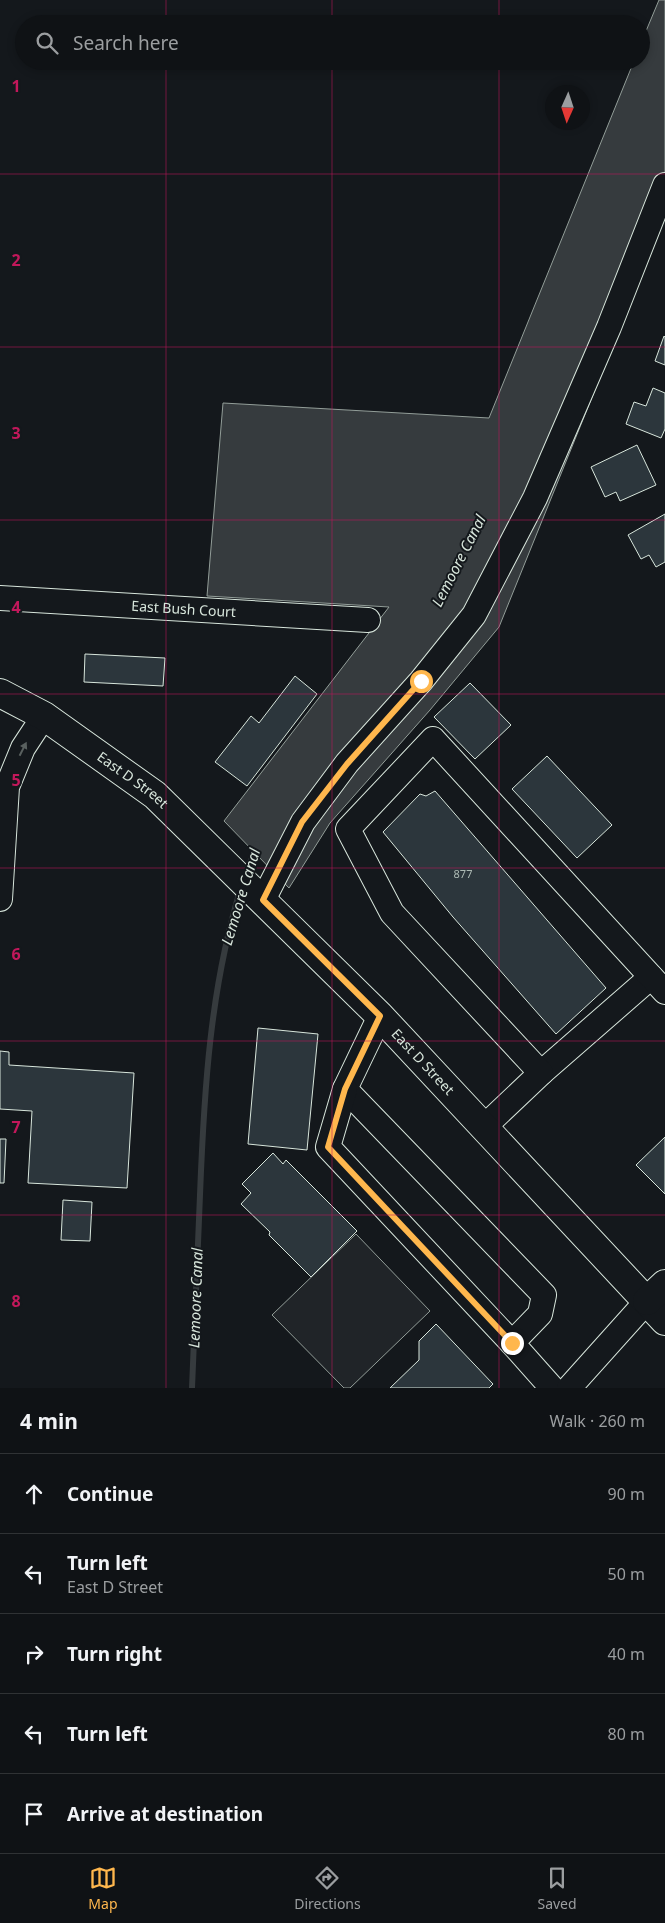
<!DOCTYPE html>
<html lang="en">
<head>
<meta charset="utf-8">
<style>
	body { margin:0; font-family:"Noto Sans",sans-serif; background:#1d2022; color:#f1f3f6 }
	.compass { position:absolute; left:545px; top:85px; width:45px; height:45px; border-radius:50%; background:#0f1215; box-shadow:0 2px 8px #0003; rotate:183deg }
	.stop { position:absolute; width:15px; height:15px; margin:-11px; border:4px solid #ffb74d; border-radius:50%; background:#fff }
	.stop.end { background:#ffb74d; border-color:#fff; box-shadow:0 1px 5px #0008 }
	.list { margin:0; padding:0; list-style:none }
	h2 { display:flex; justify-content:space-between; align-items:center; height:65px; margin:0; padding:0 20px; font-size:21px }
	h2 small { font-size:16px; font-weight:400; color:#9b9ea0 }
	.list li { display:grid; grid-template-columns:32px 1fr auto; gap:15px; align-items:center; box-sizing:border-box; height:80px; padding:0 20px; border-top:1px solid #2f3234 }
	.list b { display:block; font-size:19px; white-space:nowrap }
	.list p { margin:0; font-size:16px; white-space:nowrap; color:#9b9ea0 }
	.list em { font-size:16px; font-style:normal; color:#9b9ea0 }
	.icon { flex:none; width:28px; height:28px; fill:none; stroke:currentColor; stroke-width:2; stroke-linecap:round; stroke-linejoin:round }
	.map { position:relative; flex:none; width:665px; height:1388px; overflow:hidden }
	.search { position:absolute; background:#0f1215; box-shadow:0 2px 8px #0003; left:15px; right:15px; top:15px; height:55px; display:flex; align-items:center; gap:12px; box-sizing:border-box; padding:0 18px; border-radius:28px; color:#9b9ea0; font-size:19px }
	.sheet { height:465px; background:#0f1215 }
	nav { display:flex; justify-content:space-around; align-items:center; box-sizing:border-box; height:70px; border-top:1px solid #2f3234; background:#0f1215; font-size:14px; color:#9b9ea0 }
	nav a { display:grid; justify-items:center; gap:2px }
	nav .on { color:#ffb74d }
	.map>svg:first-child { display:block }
</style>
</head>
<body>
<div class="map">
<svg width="665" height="1388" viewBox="0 0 665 1388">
	<rect width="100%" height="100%" fill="#14181c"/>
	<!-- green -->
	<path fill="#202428" stroke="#939e99" d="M356,1234L430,1311L350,1388H344L272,1315Z"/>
	<!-- water -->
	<path fill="#363b3e" stroke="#939e99" d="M659,0H665V217L499,627L430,710L330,823L289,888L224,821L389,607L207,596L223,403L489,418L634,61H641V43Z"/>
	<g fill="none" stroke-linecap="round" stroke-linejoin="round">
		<!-- stream -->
		<path stroke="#363b3e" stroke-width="6" d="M246,874L257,844
			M192,1388C195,1324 197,1259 200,1195C204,1092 210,987 241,888"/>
	</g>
	<!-- building -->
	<path fill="#2c363c" stroke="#d8e6dc" d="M664,336L665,337V365L655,361Z
		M653,388L665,393V429L661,438L626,424L634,402L646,406Z
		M637,445L656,485L620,501L616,492L605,497L591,467Z
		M665,514V562L656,567L649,555L641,559L628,535Z
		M85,654L165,658L163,686L84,682Z
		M295,676L317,694L247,786L215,762L251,716L259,723Z
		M470,683L511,725L475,759L434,717Z
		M547,756L612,825L577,858L512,789Z
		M435,791L606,988L556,1034L453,917L383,832L420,794L426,796Z
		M258,1028L318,1034L307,1150L248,1144Z
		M0,1051L9,1052V1065L134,1073L127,1188L28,1183L32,1111L0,1109Z
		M665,1137V1194L636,1165Z
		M0,1139H6L4,1183H0Z
		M273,1153L283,1164L286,1160L357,1231L311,1277L269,1235L270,1232L241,1204L251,1193L242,1184Z
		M63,1200L92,1202L90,1241L61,1240Z
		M436,1324L493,1384L489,1388H390L419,1360V1341Z"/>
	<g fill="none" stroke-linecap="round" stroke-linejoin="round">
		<!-- minor casing -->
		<g stroke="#d8e6dc" stroke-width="26">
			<g id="minor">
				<path id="s1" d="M0,598L368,620"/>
				<path d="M0,899L7,787L23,748L44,716"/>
				<path d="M263,900L303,822L347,763L421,681L474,615L535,498L609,327L665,185"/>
				<path d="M380,1016L345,1089L544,1295L540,1314L512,1343L552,1388"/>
				<path d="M541,1073L651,977"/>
				<path d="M345,1089L328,1147L512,1343"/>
				<path d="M484,1127L541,1073L392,913L348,829L433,739L665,992"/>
				<path d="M569,1388L647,1301"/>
			</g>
		</g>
		<!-- major casing -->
		<g stroke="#d8e6dc" stroke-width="30">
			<g id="major">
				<path id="s2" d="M0,693L44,716L155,795L380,1016L665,1321"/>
				<path d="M647,1301L665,1284"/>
			</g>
		</g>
		<!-- minor -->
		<use href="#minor" stroke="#14181c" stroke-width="24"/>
		<!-- major -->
		<use href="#major" stroke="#14181c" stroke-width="28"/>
	</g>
	<!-- one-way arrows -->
	<defs><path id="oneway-solid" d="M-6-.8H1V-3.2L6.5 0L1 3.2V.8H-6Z" transform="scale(1.25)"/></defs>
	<use fill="#59605f" href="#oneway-solid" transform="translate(23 749) rotate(-63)"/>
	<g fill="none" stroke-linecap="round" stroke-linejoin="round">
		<!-- route -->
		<path stroke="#ffb74d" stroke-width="6" d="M421,681L347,764L302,822L263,900L380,1016L345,1089L328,1147L512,1343"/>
	</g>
	<!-- grid -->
	<path fill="none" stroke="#c2185b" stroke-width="1" stroke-opacity="0.55" d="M166,0V24M332,0V24M499,0V24M166,61V1388M332,61V1388M499,61V1388M0,174H665M0,347H665M0,520H665M0,694H665M0,868H665M0,1041H665M0,1215H665"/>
	<g text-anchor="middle" stroke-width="4" stroke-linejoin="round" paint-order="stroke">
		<!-- number labels -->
		<g font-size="11" fill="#adbab4">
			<text x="463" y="878">877</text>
		</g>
		<!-- street labels -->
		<g font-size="14" fill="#d8e6dc" stroke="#14181c">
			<text dy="5" stroke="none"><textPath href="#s1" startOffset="184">East Bush Court</textPath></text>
			<text dy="5" stroke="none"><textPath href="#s2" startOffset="159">East D Street</textPath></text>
			<text dy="5" stroke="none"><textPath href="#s2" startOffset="564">East D Street</textPath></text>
		</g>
		<!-- water labels -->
		<g font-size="15" font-style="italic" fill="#d8e6dc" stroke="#14181c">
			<text transform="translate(459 561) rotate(-63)" y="5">Lemoore Canal</text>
			<text transform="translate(241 897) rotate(-73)" y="5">Lemoore Canal</text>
			<text transform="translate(196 1298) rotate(-88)" y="5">Lemoore Canal</text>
		</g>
	</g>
	<g font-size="16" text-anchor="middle" font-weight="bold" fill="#c2185b" stroke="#14181c" stroke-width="4" stroke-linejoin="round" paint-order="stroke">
		<text x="16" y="92">1</text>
		<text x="16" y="266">2</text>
		<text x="16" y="439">3</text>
		<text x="16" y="613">4</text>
		<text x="16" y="786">5</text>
		<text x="16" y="960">6</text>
		<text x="16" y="1133">7</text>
		<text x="16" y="1307">8</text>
	</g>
</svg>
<svg class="compass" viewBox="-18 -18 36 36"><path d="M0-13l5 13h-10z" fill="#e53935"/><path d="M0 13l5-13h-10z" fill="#9b9ea0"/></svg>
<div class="stop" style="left:421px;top:681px"></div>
<div class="stop end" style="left:512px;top:1343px"></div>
<div class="search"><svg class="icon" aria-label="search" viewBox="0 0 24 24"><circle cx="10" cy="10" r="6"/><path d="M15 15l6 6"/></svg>Search here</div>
</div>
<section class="sheet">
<h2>4 min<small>Walk · 260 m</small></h2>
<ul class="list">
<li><svg class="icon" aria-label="ahead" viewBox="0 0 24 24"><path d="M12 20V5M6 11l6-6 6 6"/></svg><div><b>Continue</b></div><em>90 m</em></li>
<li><svg class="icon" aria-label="left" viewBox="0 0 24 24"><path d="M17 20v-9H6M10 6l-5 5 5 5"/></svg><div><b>Turn left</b><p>East D Street</p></div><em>50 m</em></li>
<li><svg class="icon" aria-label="right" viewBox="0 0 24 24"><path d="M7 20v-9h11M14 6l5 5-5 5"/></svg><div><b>Turn right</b></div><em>40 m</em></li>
<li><svg class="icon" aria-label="left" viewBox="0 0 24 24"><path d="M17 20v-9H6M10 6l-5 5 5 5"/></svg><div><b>Turn left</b></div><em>80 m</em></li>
<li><svg class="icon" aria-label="arrive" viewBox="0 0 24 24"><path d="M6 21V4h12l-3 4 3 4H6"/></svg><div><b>Arrive at destination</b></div></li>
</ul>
</section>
<nav>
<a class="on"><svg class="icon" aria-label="map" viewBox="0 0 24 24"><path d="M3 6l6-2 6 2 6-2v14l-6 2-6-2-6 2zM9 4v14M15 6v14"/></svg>Map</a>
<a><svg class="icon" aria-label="directions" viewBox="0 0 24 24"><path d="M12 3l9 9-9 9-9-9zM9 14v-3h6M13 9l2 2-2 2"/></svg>Directions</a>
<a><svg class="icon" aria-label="saved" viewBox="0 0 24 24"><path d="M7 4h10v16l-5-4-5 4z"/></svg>Saved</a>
</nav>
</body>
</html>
